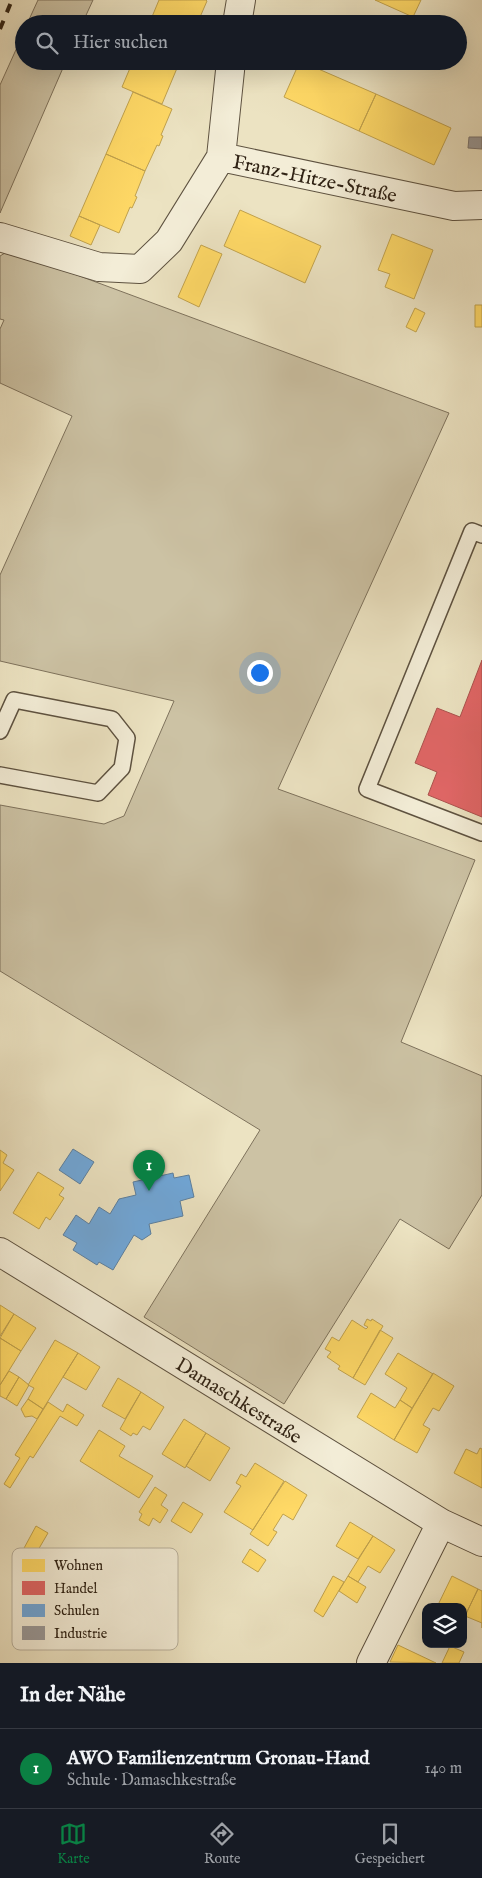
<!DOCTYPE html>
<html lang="de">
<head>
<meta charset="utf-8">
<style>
	body { margin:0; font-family:"IM FELL English",serif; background:#20242c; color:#f1f3f6 }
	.controls { position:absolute; right:15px; bottom:15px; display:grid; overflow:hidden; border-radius:10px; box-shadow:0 5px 20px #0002 }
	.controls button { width:45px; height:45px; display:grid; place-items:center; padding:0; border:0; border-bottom:1px solid #363941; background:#171b24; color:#f1f3f6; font:25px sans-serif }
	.you { position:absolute; left:259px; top:672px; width:18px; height:18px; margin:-12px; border:4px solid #fff; border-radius:50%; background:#1a73e8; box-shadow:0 0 0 8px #1a73e833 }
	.badge { display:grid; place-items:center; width:32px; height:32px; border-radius:50%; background:#0b8043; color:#fff; font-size:16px; font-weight:700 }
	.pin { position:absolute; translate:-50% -41px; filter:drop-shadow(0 1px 2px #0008) }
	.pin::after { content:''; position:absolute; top:26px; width:18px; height:15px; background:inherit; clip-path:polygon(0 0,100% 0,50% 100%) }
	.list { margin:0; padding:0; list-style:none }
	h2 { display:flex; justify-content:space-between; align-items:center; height:65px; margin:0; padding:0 20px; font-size:21px }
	h2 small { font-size:16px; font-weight:400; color:#9ea1a6 }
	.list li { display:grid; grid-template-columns:32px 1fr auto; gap:15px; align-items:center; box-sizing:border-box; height:80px; padding:0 20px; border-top:1px solid #363941 }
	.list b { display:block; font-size:19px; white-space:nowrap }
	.list p { margin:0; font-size:16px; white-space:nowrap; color:#9ea1a6 }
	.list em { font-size:16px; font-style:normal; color:#9ea1a6 }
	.icon { flex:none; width:28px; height:28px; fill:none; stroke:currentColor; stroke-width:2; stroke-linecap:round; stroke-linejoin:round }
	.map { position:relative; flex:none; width:482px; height:1663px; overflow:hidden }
	.search { position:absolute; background:#171b24; box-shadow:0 5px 20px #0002; left:15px; right:15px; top:15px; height:55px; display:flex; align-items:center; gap:12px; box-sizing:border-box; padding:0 18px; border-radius:28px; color:#9ea1a6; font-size:19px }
	.sheet { height:145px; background:#171b24 }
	nav { display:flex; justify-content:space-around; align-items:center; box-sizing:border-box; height:70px; border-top:1px solid #363941; background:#171b24; font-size:14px; color:#9ea1a6 }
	nav a { display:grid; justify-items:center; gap:2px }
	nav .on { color:#0b8043 }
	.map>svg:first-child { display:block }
</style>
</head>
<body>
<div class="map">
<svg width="482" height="1663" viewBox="0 0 482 1663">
	<rect width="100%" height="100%" fill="#ece3c2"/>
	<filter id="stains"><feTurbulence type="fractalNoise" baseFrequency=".004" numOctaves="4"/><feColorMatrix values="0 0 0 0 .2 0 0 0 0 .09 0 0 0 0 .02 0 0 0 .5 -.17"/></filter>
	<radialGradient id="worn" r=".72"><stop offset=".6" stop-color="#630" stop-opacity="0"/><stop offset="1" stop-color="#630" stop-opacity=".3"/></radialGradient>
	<!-- green -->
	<path fill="#ccc2a4" stroke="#7e725c" d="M38,0H93L82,24H27Z
		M24,32V61H66L0,213V85Z
		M15,252L449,413L278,789L475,860L401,1042L482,1076V1195L449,1249L400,1219L284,1404L144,1317L260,1130L0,971V805L104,824L124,816L174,701L0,661V575L72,416L0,383V329L4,320L0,319V256L5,253Z"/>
	<!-- homes -->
	<path fill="#ffd966" stroke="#c1a24d" d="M159,0H206L207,1L197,24H149Z
		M375,0H421L413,17Z
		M133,61H180L162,104L122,87Z
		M300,61L376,94L359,131L284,97Z
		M133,92L172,109L161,135L163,136L159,146L157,145L145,171L106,154Z
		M376,94L451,128L434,165L359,131Z
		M106,154L145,171L135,196L137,197L132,208L130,207L119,233L79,216Z
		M240,210L321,246L305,283L224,246Z
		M79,216L100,225L91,245L70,236Z
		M392,234L433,250L414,299L385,287L390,274L378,270Z
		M201,245L222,254L199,307L178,297Z
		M475,305H482V327H475Z
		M415,308L425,313L416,332L406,327Z
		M0,1150L7,1155L3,1163L14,1170L0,1191Z
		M38,1172L64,1188L59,1195L64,1198L50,1220L46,1217L39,1229L13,1213Z
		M0,1305L14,1314L0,1336Z
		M14,1314L36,1328L21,1351L0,1338Z
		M367,1319L371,1321L372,1319L383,1326L353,1378L338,1369L340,1366L327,1357L331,1352L325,1349L332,1337L339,1341L352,1320L366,1329L368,1327L364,1325Z
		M380,1330L393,1338L365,1385L353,1378Z
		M0,1338L21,1351L0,1385Z
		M55,1340L78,1353L43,1409L28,1399L34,1388L28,1385Z
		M78,1353L100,1367L86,1390L63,1377Z
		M398,1353L433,1374L412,1408L400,1400L407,1388L385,1374Z
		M9,1371L19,1377L6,1399L0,1396V1385Z
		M433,1373L454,1386L439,1411L433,1408L423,1425L430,1429L417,1453L394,1440Z
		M19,1377L29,1385L17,1406L6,1399Z
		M118,1378L141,1392L125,1419L102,1406Z
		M141,1392L164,1407L150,1430L143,1426L137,1435L133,1433L131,1436L120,1429Z
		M371,1393L395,1408L400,1400L412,1408L394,1440L357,1417Z
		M28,1399L43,1409L37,1419L32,1416L25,1417L21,1409Z
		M48,1402L63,1412L67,1404L84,1415L77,1426L60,1416L33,1458L30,1456L10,1488L4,1484L20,1458L15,1455Z
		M184,1419L206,1433L185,1468L162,1454Z
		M99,1430L125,1446L119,1456L153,1476L139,1498L80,1461Z
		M206,1433L230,1448L210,1481L186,1466Z
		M480,1448L482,1449V1488L454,1473L466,1449L477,1454Z
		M255,1463L284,1481L253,1530L224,1512L241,1486L236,1483L241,1474L246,1477Z
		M285,1481L307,1495L293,1520L283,1514L273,1530L277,1532L268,1546L250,1534Z
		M155,1487L167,1495L161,1505L168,1510L160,1523L153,1518L149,1526L139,1520L142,1514L139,1512Z
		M183,1502L203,1514L191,1533L171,1521Z
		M350,1522L373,1536L358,1559L336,1546Z
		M36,1526L48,1533L34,1557L23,1550Z
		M373,1536L395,1550L380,1573L368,1566L358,1582L348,1576Z
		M250,1549L266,1560L258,1572L242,1562Z
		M333,1576L344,1582L323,1617L314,1611Z
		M348,1576L366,1587L357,1603L339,1591Z
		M452,1576L478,1589L463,1620V1607H437Z
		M478,1589L482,1591V1628V1623L465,1616Z
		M398,1645L436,1663L390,1662Z
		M450,1646L464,1652L459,1663H442Z"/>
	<!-- shops -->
	<path fill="#e06666" stroke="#ab524d" d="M482,660V817L428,795L437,772L415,763L437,708L460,717Z"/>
	<!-- schools -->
	<path fill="#6fa8dc" stroke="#5c80a0" d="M73,1149L94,1162L80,1184L59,1170Z
		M173,1173L174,1178L189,1175L194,1197L180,1201L183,1216L149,1224L151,1234L142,1240L134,1235L113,1270L99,1262L97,1265L73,1250L77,1243L63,1235L76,1215L89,1224L99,1207L110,1214L119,1199L136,1195L133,1182Z"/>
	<!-- industry -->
	<path fill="#999" stroke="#797571" d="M469,137H482V149L468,148Z"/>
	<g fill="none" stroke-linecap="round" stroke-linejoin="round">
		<!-- lane casing -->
		<g stroke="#5e5240" stroke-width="18">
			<path id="lane" d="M482,535L472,531L367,789L482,833
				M0,731L14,700L112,719L127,738L122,768L98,793L0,775"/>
		</g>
		<!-- street casing -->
		<g stroke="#5e5240" stroke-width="30">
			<path id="street" d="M237,24L241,0
				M221,157L231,61
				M0,237L99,267L140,269L169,241L221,157L454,206L482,205
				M0,1252L441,1523L482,1542
				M371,1663L441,1523"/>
		</g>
		<!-- lane -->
		<use href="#lane" stroke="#f3edd7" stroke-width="15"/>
		<!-- street -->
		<use href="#street" stroke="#f3edd7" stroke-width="28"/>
		<!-- rail -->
		<path stroke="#2f2214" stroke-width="4" stroke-dasharray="9 9" stroke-linecap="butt" d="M0,29L12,0"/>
	</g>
	<g text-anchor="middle" stroke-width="5" stroke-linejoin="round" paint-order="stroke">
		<!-- street labels -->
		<g font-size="20" fill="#2f2214" stroke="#f3edd7">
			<text transform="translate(315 178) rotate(12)" y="7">Franz-Hitze-Straße</text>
			<text transform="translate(239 1400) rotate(32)" y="7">Damaschkestraße</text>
		</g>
	</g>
	<!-- legend -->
	<rect x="12" y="1548" width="166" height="102" rx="8" fill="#f3edd7" stroke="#b8b09c" stroke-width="1"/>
	<rect x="22" y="1559" width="23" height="13" fill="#ffd966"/>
	<rect x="22" y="1581" width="23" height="14" fill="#e06666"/>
	<rect x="22" y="1604" width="23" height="13" fill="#6fa8dc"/>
	<rect x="22" y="1626" width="23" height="14" fill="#999"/>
	<g font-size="14" fill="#2f2214">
		<text x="54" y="1570">Wohnen</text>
		<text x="54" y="1593">Handel</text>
		<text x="54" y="1615">Schulen</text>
		<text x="54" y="1638">Industrie</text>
	</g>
	<rect width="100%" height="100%" filter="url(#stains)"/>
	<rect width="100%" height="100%" fill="url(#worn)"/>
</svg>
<div class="controls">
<button><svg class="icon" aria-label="layers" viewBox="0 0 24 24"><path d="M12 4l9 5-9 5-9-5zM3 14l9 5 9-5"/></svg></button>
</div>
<div class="you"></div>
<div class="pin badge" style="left:149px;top:1191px">1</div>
<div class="search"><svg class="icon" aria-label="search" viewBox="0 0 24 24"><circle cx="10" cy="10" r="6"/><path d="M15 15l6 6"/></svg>Hier suchen</div>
</div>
<section class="sheet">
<h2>In der Nähe<small></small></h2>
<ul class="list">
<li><span class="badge">1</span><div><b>AWO Familienzentrum Gronau-Hand</b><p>Schule · Damaschkestraße</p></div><em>140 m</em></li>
</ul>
</section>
<nav>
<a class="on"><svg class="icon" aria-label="map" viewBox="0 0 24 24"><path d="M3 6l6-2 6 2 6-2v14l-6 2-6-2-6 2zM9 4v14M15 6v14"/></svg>Karte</a>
<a><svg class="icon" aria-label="directions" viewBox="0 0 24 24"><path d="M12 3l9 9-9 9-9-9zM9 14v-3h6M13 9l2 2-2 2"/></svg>Route</a>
<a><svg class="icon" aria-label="saved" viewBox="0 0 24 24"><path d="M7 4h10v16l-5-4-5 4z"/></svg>Gespeichert</a>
</nav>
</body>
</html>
